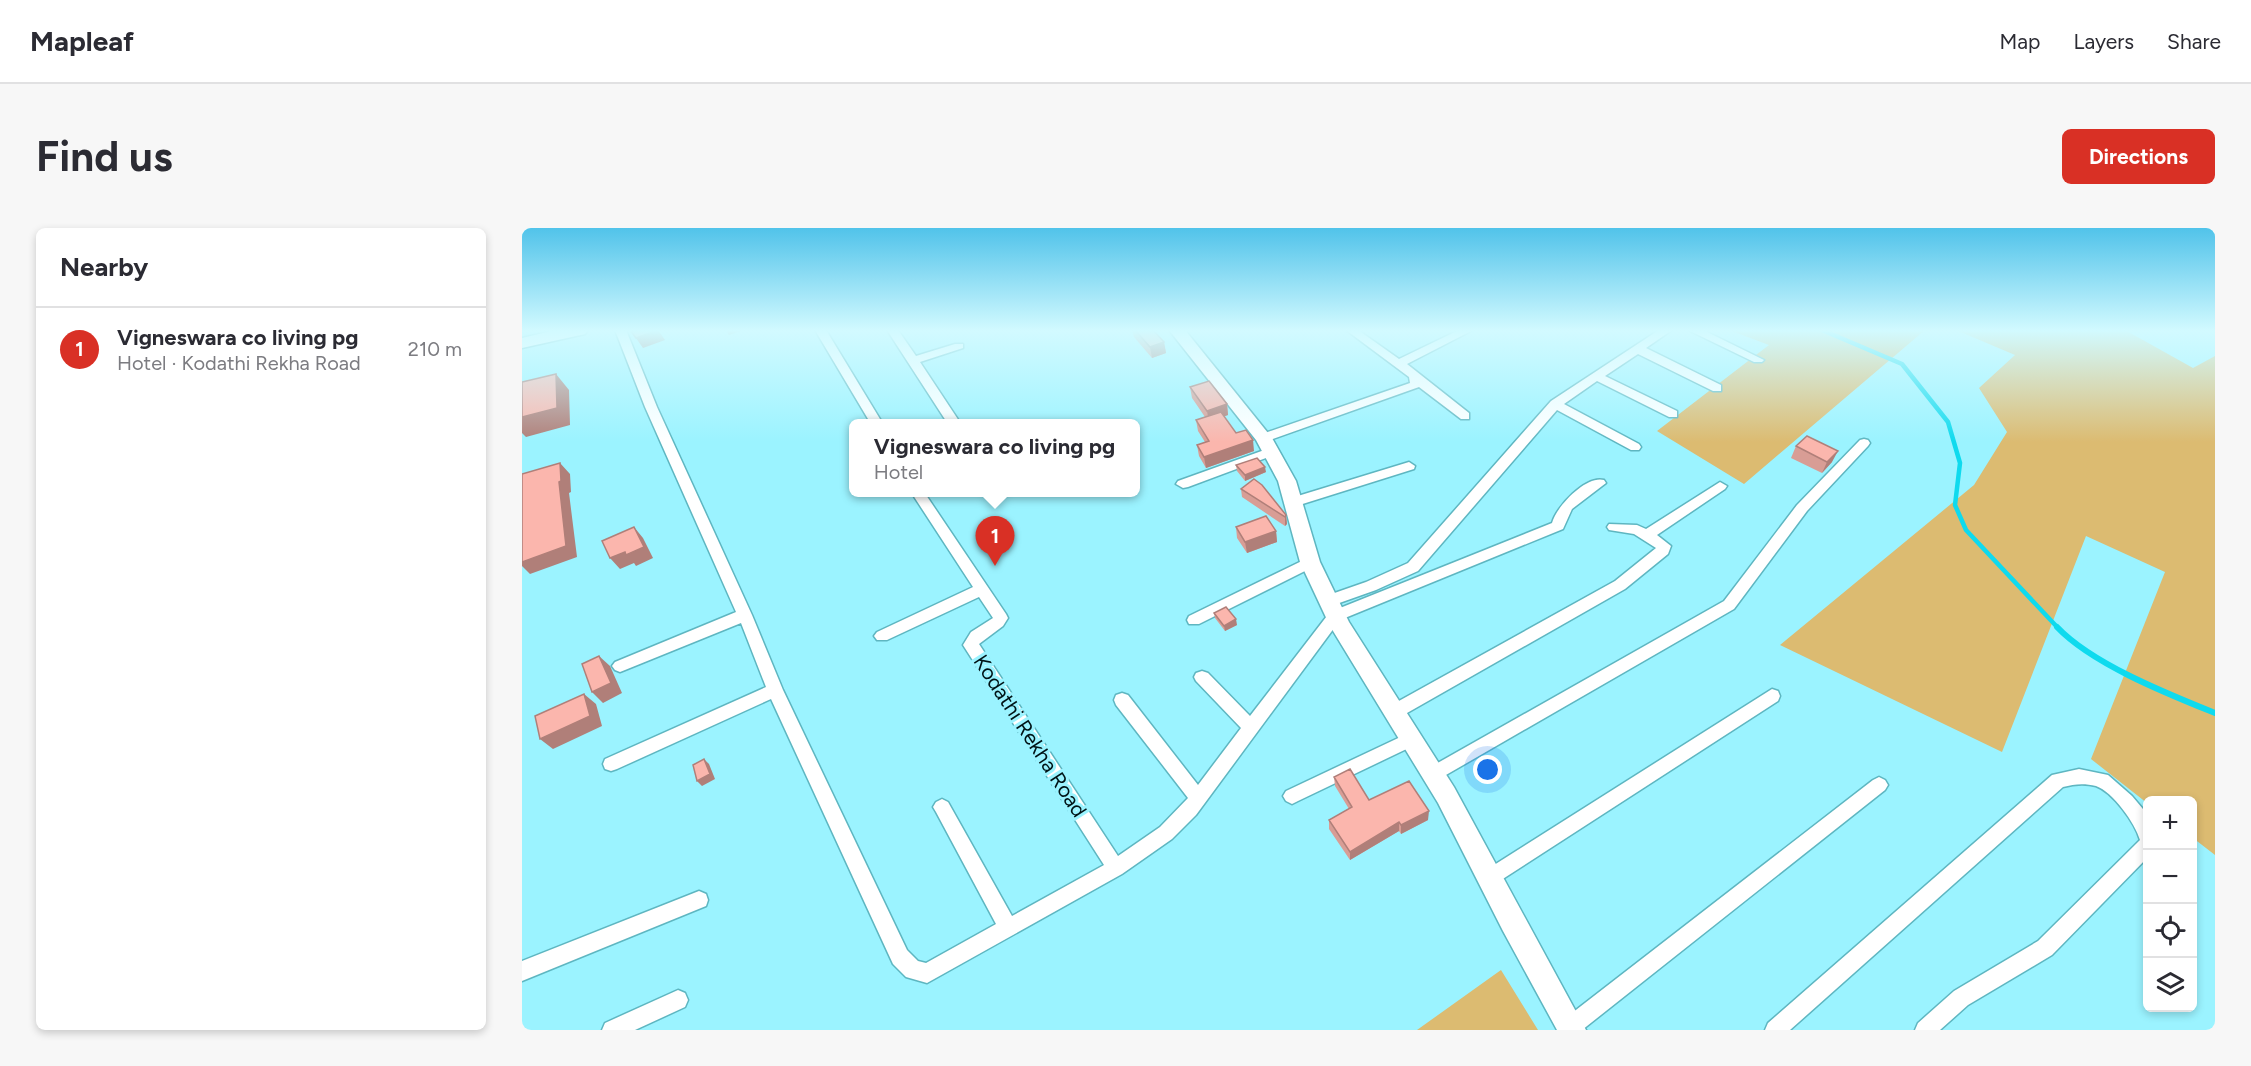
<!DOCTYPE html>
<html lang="en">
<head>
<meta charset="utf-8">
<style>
	body { margin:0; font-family:Figtree,sans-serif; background:#f7f7f7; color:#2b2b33 }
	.controls { position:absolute; right:18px; bottom:18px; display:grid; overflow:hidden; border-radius:9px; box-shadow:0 3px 9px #0003 }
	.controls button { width:54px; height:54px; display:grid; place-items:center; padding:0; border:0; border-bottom:2px solid #e1e1e2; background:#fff; color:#2b2b33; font:30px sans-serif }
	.you { position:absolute; left:966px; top:542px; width:21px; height:21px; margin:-15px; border:4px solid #fff; border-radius:50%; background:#1a73e8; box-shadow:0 0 0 9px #1a73e833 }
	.badge { display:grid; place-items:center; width:39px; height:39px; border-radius:50%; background:#d93025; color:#fff; font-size:20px; font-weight:700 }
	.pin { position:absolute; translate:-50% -50px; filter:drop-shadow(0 2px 3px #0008) }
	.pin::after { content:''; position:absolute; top:32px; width:21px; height:18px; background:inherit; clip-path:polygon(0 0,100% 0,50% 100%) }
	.popup { position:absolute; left:327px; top:191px; width:291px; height:78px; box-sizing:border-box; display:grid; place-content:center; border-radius:9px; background:#fff; filter:drop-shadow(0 2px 4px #0005); font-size:20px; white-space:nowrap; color:#7c7c81 }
	.popup b { font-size:22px; color:#2b2b33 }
	.popup::after { content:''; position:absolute; left:50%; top:100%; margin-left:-12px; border:12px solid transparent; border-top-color:#fff }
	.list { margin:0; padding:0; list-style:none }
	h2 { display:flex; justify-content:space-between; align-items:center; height:78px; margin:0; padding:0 24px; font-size:26px }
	h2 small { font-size:20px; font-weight:400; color:#7c7c81 }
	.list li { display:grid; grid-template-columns:39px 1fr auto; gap:18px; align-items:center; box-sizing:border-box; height:84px; padding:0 24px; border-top:2px solid #e1e1e2 }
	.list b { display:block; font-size:22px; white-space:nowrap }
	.list p { margin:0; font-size:20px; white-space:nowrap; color:#7c7c81 }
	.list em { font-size:20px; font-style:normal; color:#7c7c81 }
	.icon { flex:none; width:33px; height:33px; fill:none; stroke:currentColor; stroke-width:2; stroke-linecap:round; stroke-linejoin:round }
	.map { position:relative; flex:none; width:1693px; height:802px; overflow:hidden; border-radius:9px }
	header { display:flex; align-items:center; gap:36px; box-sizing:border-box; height:84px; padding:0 30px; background:#fff; border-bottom:2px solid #e1e1e2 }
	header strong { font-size:28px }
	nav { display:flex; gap:33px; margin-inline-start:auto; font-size:21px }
	.intro { display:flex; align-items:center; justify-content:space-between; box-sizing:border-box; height:144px; padding:0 36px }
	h1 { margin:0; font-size:42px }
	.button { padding:15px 27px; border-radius:9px; background:#d93025; color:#fff; font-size:21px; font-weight:700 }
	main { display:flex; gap:36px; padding:0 36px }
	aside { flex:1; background:#fff; border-radius:9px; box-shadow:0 3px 9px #0003 }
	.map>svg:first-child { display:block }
</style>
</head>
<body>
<header>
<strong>Mapleaf</strong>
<nav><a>Map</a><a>Layers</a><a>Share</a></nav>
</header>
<div class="intro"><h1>Find us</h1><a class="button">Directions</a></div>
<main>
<aside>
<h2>Nearby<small></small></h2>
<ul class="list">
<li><span class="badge">1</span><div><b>Vigneswara co living pg</b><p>Hotel · Kodathi Rekha Road</p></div><em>210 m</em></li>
</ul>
</aside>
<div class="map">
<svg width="1693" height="802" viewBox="0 0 1693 802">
	<rect width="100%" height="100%" fill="#9bf3ff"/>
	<!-- green -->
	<path fill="#dcbb71" d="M1207,102H1403L1222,256L1135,203L1247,117Z
		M1434,102H1603L1671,140L1693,128V627L1671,610L1670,572H1626L1625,575L1569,531L1643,344L1564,308L1480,524L1258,417L1452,257L1485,204L1457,160L1493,127Z
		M979,742L1016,802H895Z"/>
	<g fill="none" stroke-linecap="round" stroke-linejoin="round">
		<!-- stream-far1 -->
		<path stroke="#0fdaee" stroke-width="4.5" d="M1300,102L1380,136L1426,194L1438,235L1433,277L1444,302L1537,401"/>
		<!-- stream -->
		<path stroke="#0fdaee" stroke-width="6" d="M1535,399C1570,436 1646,466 1693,485"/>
		<!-- street casing -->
		<g stroke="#5eb6c1" stroke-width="3">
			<path id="street" d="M93,102H104L135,179L230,387L261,462L385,722L396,733L404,735L474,696L414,584L411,579L414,574L420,571L426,574L490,688L582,637L441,417L449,404L471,390L457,369L365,412H355L352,408L355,404L451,359L389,264H402L484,386L486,390L481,398L457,416L596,628L638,599L666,570L594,477L592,472L594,467L600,465L606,467L676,557L719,500L674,453L672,449L674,445L680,443L686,445L728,488L808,384L1030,295C1034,279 1064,247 1082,252L1084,255L1050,281L1041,301L818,392L674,587L650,611L600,646L405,755L384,749L371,736L249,471L95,541L89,543L83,541L81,536L83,531L244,459L219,395L103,442L98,444L93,442L90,438L93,434L214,384L123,179Z
				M293,102H304L361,196H349Z
				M365,102H376L394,128L433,116H441V120L398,134L439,196H426Z
				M824,102H836L877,131L937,102H951L885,136L947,185V191H939L897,159L745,213H737L735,210L737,207L888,155L887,149Z
				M1137,102H1150L1124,120L1199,157V163H1191L1116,126L1083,148L1155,183V189H1147L1075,153L1042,176L1117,216L1119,219L1117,222H1109L1035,182L896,343L854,362L806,379L801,377L799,373L801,369L844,354L886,335L1029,173Z
				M1166,102H1181L1242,132L1240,134H1232Z
				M1342,211L1346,212L1348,215L1346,218L1285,283L1212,381L917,551L911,553L905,551L903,546L905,541L1202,373L1275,277L1338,212Z
				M748,220L754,224L752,227L666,259L661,260L654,256L656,253Z
				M887,234L893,238L892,241L771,279L764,274L766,271Z
				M1198,254L1205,258L1203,261L1135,307L1149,318L1146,326L1103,361L878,489L872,491L866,489L864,484L866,479L1093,353L1134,320L1112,306L1087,302L1085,299L1087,296L1115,297L1124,301Z
				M788,329L795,334L793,338L677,396H667L665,392L667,388Z
				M1250,461L1256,463L1258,468L1256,473L973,656L967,659L961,656L958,650L961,644Z
				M889,504L895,506L897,511L895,516L776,573L770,576L764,573L761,568L764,563Z
				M1557,541L1586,547L1610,568L1626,587V629L1530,727L1446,777L1418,802H1393L1396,795L1432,763L1516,713L1618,612C1613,595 1591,564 1574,558C1562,555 1552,556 1541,559L1268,802H1243L1246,795L1530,547Z
				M1357,549L1363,552L1366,557L1363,562L1060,802H1039L1041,792L1351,552Z
				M177,663L184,666L186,672L184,678L0,753V733Z
				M156,762L163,765L166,772L163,779L113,802H80L83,795Z"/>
		</g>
		<!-- secondary casing -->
		<g stroke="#5eb6c1" stroke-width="3">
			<path id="secondary" d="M647,102H663L750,210L774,253L798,334L827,394L932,559L1064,802H1035L981,703L916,575L808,398L778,334L756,253L734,212Z"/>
		</g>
		<!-- primary casing -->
		<g stroke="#5eb6c1" stroke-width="3">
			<path id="primary" d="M34,102H66L63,106L0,120V110Z"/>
		</g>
		<!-- street -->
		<use href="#street" fill="#fff" fill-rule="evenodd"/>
		<!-- secondary -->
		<use href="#secondary" fill="#fff" fill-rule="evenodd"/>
		<!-- primary -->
		<use href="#primary" fill="#fff" fill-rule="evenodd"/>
	</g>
	<!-- wall -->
	<path fill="#d89d95" d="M610,102H631L642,114L644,125L630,130L612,109Z
		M668,159L705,176L706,187L702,188L714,205L732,223L684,240L677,228L675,217L683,214L676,203L674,192L683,189L670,170Z
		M1274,218L1310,234L1300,245L1269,230Z
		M714,237L744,244L723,253L715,243Z
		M719,261L764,287L765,296L763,298L720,269Z
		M714,299L754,303L755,314L725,325L715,310Z
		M692,385L715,397L703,403L693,390Z
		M812,549L847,572L906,592L879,606L877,603L828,632L807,601V592L827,581L813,558Z"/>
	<!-- shaded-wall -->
	<path fill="#b07f79" d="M136,102L143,112L121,120L114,110Z
		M204,102H222L207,107Z
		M642,114L644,125L630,130L628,119Z
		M34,146L47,162L48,197L4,209L0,205V189Z
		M705,176L706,187L687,194L685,183Z
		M731,212L732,223L684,240L682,229Z
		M1316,223L1310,234L1300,245L1305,234Z
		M38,235L48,246L49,264L47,265L55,329L8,346L0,338V334Z
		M743,239L744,244L723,253V247Z
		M764,287L765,296L763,298V289Z
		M112,299L121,310L131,330L114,338L112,335L98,341L88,330Z
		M754,303L755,314L725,325L723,314Z
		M714,391L715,397L703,403L702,398Z
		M77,428L88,438L100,465L81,475L70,464Z
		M62,466L74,476L80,498L31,521L18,511Z
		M182,531L187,536L193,551L180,558L175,553Z
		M907,583L906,592L879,606V597Z
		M877,594V603L828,632V624Z"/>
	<!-- building -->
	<path fill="#fbb6ad" stroke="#b07f79" stroke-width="1.5" d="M108,102H136L114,110Z
		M613,102H631L642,114L628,119Z
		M34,146L35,180L0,189V154Z
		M687,153L705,176L685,183L668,159Z
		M699,184L714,205L724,202L731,212L682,229L675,217L687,213L674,192Z
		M1285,208L1316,223L1305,234L1274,218Z
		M735,230L743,239L723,247L714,237Z
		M38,235L39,253L37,254L44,318L0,334V246Z
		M732,251L740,257L764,287L763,289L719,261Z
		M744,288L754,303L723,314L714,299Z
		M112,299L122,319L104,327L103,324L88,330L80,313Z
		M704,379L714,391L702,398L692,385Z
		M77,428L89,455L70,464L60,436Z
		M62,466L68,488L18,511L13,488Z
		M182,531L188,546L175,553L171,537Z
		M828,541L847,572L887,553L907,583L879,597L877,594L828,624L807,592L830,579L812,549Z"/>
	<!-- sky -->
	<linearGradient id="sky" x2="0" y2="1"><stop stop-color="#51c3ea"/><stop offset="0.48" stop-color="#d2faff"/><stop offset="1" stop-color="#d2faff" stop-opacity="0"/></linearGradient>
	<rect width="1693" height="214" fill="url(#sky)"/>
	<g text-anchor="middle" stroke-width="6" stroke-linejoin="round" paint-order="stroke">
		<!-- street labels -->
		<g font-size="21" fill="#001316" stroke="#9bf3ff">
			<text transform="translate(508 508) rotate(57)" y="7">Kodathi Rekha Road</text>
		</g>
	</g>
</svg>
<div class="controls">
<button>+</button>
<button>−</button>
<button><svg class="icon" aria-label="locate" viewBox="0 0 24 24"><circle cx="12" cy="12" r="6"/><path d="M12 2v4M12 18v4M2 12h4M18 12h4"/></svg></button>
<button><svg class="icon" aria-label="layers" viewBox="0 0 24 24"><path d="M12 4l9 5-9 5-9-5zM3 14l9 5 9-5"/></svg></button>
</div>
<div class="you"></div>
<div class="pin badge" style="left:473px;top:338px">1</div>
<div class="popup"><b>Vigneswara co living pg</b>Hotel</div>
</div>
</main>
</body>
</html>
